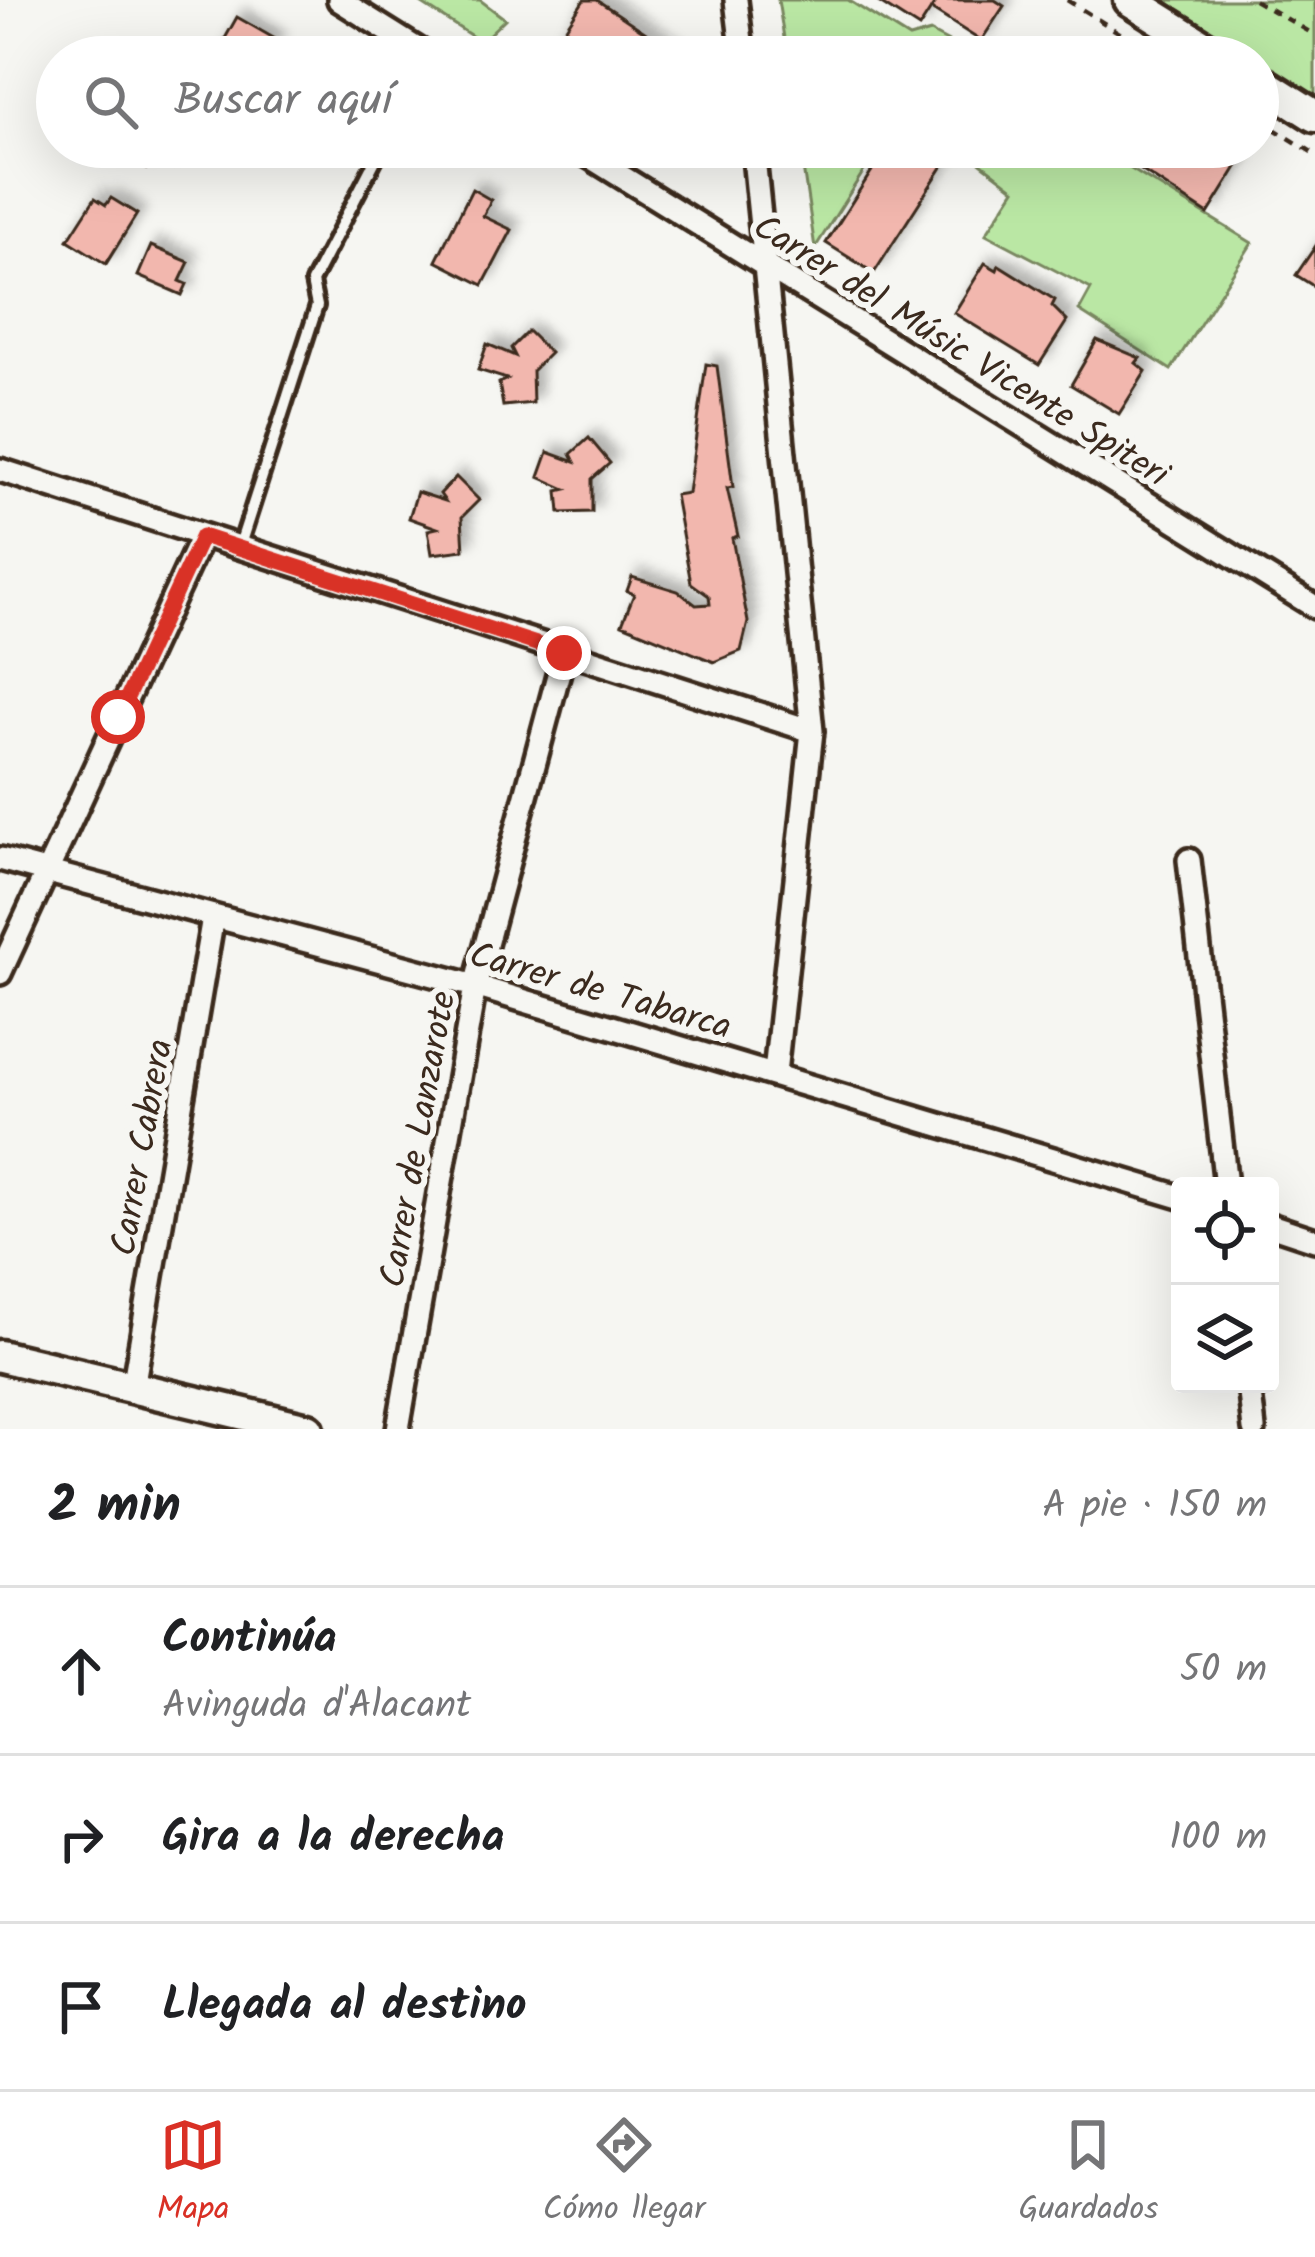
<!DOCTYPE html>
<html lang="es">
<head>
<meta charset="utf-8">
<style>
	body { margin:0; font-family:Kalam,sans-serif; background:#f2f2f2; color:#202124 }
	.controls { position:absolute; right:36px; bottom:36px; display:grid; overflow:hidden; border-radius:12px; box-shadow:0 12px 48px #0002 }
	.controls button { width:108px; height:108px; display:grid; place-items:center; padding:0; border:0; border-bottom:3px solid #e0e0e0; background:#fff; color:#202124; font:60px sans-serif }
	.stop { position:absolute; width:36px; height:36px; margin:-27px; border:9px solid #d93025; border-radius:50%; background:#fff }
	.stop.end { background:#d93025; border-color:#fff; box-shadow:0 3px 12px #0008 }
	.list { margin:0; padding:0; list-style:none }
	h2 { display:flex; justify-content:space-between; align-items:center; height:156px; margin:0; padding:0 48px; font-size:51px }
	h2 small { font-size:39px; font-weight:400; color:#757577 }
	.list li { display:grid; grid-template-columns:78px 1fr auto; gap:36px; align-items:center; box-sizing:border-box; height:168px; padding:0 48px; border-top:3px solid #e0e0e0 }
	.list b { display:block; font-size:45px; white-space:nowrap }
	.list p { margin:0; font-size:39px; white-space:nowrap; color:#757577 }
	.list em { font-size:39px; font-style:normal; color:#757577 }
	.icon { flex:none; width:66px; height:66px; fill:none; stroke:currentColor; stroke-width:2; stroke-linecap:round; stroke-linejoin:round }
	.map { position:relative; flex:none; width:1315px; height:1429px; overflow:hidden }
	.search { position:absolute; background:#fff; box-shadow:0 12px 48px #0002; left:36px; right:36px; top:36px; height:132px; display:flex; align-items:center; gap:30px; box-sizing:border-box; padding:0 42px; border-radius:66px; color:#757577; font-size:45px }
	.sheet { height:660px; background:#fff }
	nav { display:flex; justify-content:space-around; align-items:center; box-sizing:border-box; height:168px; border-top:3px solid #e0e0e0; background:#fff; font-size:33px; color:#757577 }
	nav a { display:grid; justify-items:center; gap:6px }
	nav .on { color:#d93025 }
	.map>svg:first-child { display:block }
</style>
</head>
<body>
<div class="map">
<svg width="1315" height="1429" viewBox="0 0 1315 1429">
	<defs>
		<filter id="shadow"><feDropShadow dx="8" dy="-8" stdDeviation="6" flood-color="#0004"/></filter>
	</defs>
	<rect width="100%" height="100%" fill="#f6f6f2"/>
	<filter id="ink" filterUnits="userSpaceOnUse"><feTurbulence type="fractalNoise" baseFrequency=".00833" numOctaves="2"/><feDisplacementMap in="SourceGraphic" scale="24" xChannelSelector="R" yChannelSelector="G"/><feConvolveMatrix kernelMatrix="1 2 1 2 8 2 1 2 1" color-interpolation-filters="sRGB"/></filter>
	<g filter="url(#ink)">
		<!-- green -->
		<path fill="#bae7a4" stroke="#7a8861" stroke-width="3" d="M416,0H480L505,19L481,42Z
			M778,0H848L909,38L930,32L977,57H787Z
			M1163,0H1315V96Z
			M800,147H879L815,248Z
			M978,147H1095L1252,243L1171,370L1079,311L1091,289L986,234L1015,189L973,157Z"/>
		<!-- building -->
		<path fill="#f2b7ae" stroke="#3b2a1e" stroke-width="3" filter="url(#shadow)" d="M584,0H597L682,57H563L551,50Z
			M875,0H937L919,28Z
			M937,0H995L1004,6L981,41L931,9Z
			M237,17L277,40L266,57H235L219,49Z
			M132,147H179L166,167L153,159L146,169L135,162L141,153Z
			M887,147H955L874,273L826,243Z
			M1106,147H1212L1239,164L1208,214Z
			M472,189L491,200L483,216L512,230L483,285L436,261Z
			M95,198L106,205L111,198L137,214L106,264L68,240Z
			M151,246L189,262L180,281L187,284L182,295L138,276Z
			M1315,247V287L1296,275Z
			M985,263L997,270L999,265L1055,300L1052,306L1067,321L1039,365L954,313Z
			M528,331L550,353L532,371L533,403L503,406L499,383L507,379L478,370L487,344L515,356L511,348Z
			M1097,340L1140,358L1136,363L1146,371L1119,414L1071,385Z
			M706,364L717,366L733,487L727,488L738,536L732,538L748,622L741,651L714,662L622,624L634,594L627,591L632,577L678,591L696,605L710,604L709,596L691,583L675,495L688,493Z
			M589,438L610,463L592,479V512L560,513L558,491L566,489L539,477L548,452L575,462L571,454Z
			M456,477L479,500L462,517L464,550L432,554L428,530L437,528L409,518L417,492L445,501L440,494Z"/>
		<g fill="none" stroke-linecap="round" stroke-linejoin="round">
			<!-- lane casing -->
			<g stroke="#3b2a1e" stroke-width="20">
				<path id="lane" d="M239,548L317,306L312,282L382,147"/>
			</g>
			<!-- street casing -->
			<g stroke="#3b2a1e" stroke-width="30">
				<path id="street" d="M339,0L430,57
					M736,0L743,57
					M574,147L1315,607
					M753,147L812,731L775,1073
					M0,470L812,731
					M0,859L475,986L1180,1197
					M1189,860L1226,1186
					M0,973L202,536
					M1270,1225L1315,1240
					M1249,1384L1254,1429
					M133,1388L213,917
					M398,1429L475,986L564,653"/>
			</g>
			<!-- secondary casing -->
			<g stroke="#3b2a1e" stroke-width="39">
				<path id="secondary" d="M1130,0L1221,57
					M1258,80L1315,116
					M0,1356L308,1429"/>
			</g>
			<!-- path -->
			<path stroke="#3b2a1e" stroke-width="4.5" stroke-dasharray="9 9" stroke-linecap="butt" d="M1067,0L1158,57
				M1254,0L1315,35
				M1258,119L1315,154"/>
			<!-- lane -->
			<use href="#lane" stroke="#f6f6f2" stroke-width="10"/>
			<!-- street -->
			<use href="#street" stroke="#f6f6f2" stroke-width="21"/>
			<!-- secondary -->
			<use href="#secondary" stroke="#f6f6f2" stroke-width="30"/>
		</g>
	</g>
	<g fill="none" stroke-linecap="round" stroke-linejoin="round" filter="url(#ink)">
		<!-- route -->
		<path stroke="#d93025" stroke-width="15" d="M118,717L202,536L564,653"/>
	</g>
	<g text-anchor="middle" stroke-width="12" stroke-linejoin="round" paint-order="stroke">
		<!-- street labels -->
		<g font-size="36" fill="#3b2a1e" stroke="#f6f6f2">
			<text transform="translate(962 349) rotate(32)" y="13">Carrer del Músic Vicente Spiteri</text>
			<text transform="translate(601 989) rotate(16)" y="13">Carrer de Tabarca</text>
			<text transform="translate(416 1139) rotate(-80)" y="13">Carrer de Lanzarote</text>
			<text transform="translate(140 1147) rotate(-80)" y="13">Carrer Cabrera</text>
		</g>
	</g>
</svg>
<div class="controls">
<button><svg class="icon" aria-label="locate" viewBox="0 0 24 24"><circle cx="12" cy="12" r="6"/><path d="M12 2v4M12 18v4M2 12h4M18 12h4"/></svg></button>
<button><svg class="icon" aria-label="layers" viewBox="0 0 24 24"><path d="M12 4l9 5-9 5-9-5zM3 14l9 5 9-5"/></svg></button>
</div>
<div class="stop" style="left:118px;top:717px"></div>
<div class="stop end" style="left:564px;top:653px"></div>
<div class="search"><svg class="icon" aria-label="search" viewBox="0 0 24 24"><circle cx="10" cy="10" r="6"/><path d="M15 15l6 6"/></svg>Buscar aquí</div>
</div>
<section class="sheet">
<h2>2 min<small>A pie · 150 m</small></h2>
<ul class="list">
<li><svg class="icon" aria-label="ahead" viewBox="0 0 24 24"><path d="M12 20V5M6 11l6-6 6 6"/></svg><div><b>Continúa</b><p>Avinguda d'Alacant</p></div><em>50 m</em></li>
<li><svg class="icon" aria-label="right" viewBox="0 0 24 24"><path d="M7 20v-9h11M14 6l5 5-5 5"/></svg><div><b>Gira a la derecha</b></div><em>100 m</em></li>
<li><svg class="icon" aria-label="arrive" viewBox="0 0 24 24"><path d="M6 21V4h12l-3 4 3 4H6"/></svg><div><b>Llegada al destino</b></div></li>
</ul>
</section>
<nav>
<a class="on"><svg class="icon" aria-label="map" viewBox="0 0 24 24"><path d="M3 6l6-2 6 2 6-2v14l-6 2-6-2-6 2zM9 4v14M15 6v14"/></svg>Mapa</a>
<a><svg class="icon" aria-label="directions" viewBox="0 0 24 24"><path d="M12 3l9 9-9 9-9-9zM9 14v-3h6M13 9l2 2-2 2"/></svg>Cómo llegar</a>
<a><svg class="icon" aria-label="saved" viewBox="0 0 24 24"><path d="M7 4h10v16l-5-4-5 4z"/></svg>Guardados</a>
</nav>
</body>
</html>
